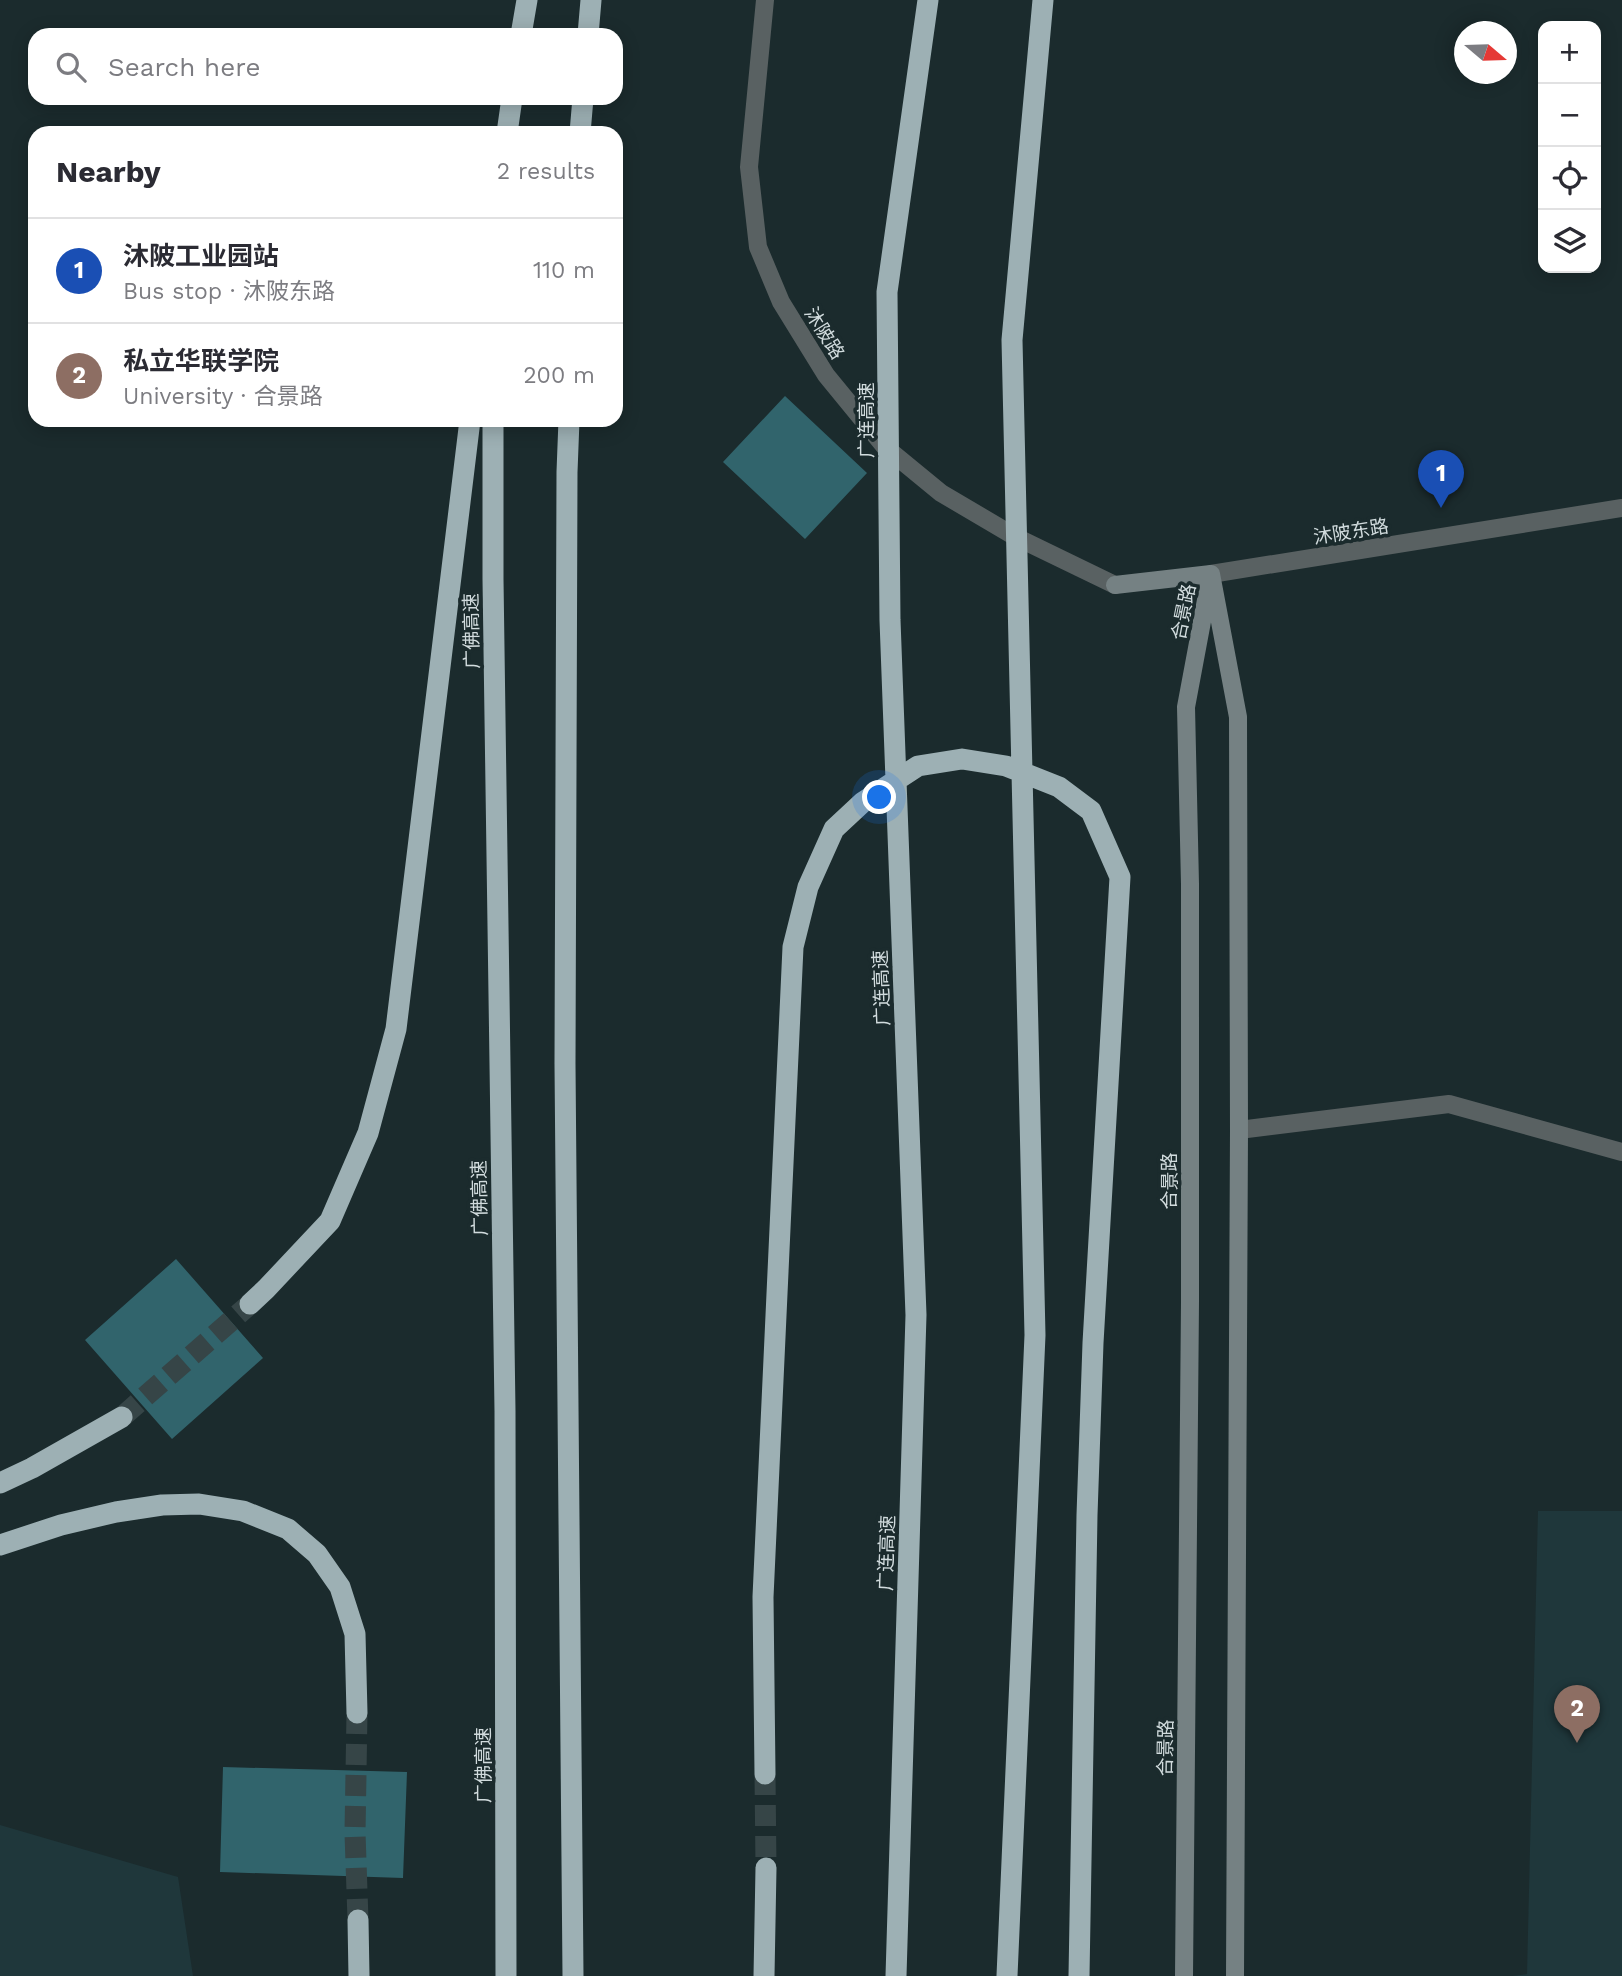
<!DOCTYPE html>
<html lang="en">
<head>
<meta charset="utf-8">
<style>
	body { margin:0; font-family:"Work Sans","Noto Sans SC",sans-serif; background:#f7f7f7; color:#2b2b33 }
	.controls { position:absolute; right:21px; top:21px; display:grid; overflow:hidden; border-radius:14px; box-shadow:0 4px 18px #0003 }
	.controls button { width:63px; height:63px; display:grid; place-items:center; padding:0; border:0; border-bottom:2px solid #e1e1e2; background:#fff; color:#2b2b33; font:35px sans-serif }
	.compass { position:absolute; left:1454px; top:21px; width:63px; height:63px; border-radius:50%; background:#fff; box-shadow:0 4px 18px #0003; rotate:109deg }
	.you { position:absolute; left:880px; top:798px; width:24px; height:24px; margin:-18px; border:5px solid #fff; border-radius:50%; background:#1a73e8; box-shadow:0 0 0 10px #1a73e833 }
	.badge { display:grid; place-items:center; width:46px; height:46px; border-radius:50%; background:#885876; color:#fff; font-size:23px; font-weight:700 }
	.pin { position:absolute; translate:-50% -58px; filter:drop-shadow(0 2px 4px #0008) }
	.pin::after { content:''; position:absolute; top:37px; width:24px; height:21px; background:inherit; clip-path:polygon(0 0,100% 0,50% 100%) }
	.list { margin:0; padding:0; list-style:none }
	h2 { display:flex; justify-content:space-between; align-items:center; height:91px; margin:0; padding:0 28px; font-size:30px }
	h2 small { font-size:23px; font-weight:400; color:#7c7c81 }
	.list li { display:grid; grid-template-columns:46px 1fr auto; gap:21px; align-items:center; box-sizing:border-box; height:105px; padding:0 28px; border-top:2px solid #e1e1e2 }
	.list b { display:block; font-size:26px; white-space:nowrap }
	.list p { margin:0; font-size:23px; white-space:nowrap; color:#7c7c81 }
	.list em { font-size:23px; font-style:normal; color:#7c7c81 }
	.icon { flex:none; width:38px; height:38px; fill:none; stroke:currentColor; stroke-width:2; stroke-linecap:round; stroke-linejoin:round }
	.map { position:relative; flex:none; width:1622px; height:1976px; overflow:hidden }
	.search { position:absolute; background:#fff; box-shadow:0 4px 18px #0003; left:28px; top:28px; width:595px; height:77px; display:flex; align-items:center; gap:18px; box-sizing:border-box; padding:0 24px; border-radius:21px; color:#7c7c81; font-size:26px }
	.panel { position:absolute; background:#fff; box-shadow:0 4px 18px #0003; left:28px; top:126px; width:595px; height:301px; border-radius:21px }
	.map>svg:first-child { display:block }
</style>
</head>
<body>
<div class="map">
<svg width="1622" height="1976" viewBox="0 0 1622 1976">
	<rect width="100%" height="100%" fill="#1b2b2d"/>
	<!-- built -->
	<path fill="#1f373b" d="M1538,1511H1622V1976H1512L1527,1974Z
		M0,1825L178,1877L193,1976H0Z"/>
	<!-- building -->
	<path fill="#31646c" d="M785,396L867,473L805,539L723,462Z
		M176,1259L263,1358L172,1439L85,1340Z
		M223,1767L407,1772L403,1878L220,1872Z"/>
	<g fill="none" stroke-linecap="round" stroke-linejoin="round">
		<!-- highway-tunnel -->
		<path stroke="#364547" stroke-width="21" stroke-dasharray="21 10" stroke-linecap="butt" d="M122,1417L250,1304
			M357,1713L355,1833L358,1920
			M765,1774L766,1868"/>
		<!-- street -->
		<path stroke="#596162" stroke-width="18" d="M765,0L749,167L758,247L781,302L826,375L885,447L941,493L1014,536L1115,585
			M1211,574L1622,508
			M1239,1130L1449,1104L1622,1152"/>
		<!-- secondary -->
		<path stroke="#758183" stroke-width="18" d="M1211,574L1238,717L1239,1130L1235,1976
			M1115,585L1211,574
			M1184,1976L1190,1302V884L1186,707L1209,584"/>
		<!-- highway -->
		<path stroke="#9db0b4" stroke-width="21" d="M521,35L527,0
			M588,35L591,0
			M507,133L512,98
			M580,133L583,98
			M493,420V579L505,1411L506,1976
			M569,420L567,472L565,1064L573,1976
			M250,1304L266,1289L330,1221L368,1133L396,1029L470,420
			M0,1483L32,1468L122,1417
			M0,1545L61,1525L116,1512L162,1505L199,1504L243,1511L288,1529L317,1554L340,1587L355,1634L357,1713
			M765,1774L763,1597L793,947L808,887L834,829L863,802L918,766L962,759L1006,766L1059,787L1091,811L1120,877L1093,1343L1087,1515L1079,1976
			M358,1920L359,1976
			M764,1976L766,1868
			M896,1976L916,1315L890,620L887,292L928,0
			M1007,1976L1035,1335L1012,340L1043,0"/>
	</g>
	<g text-anchor="middle" stroke-width="7" stroke-linejoin="round" paint-order="stroke">
		<!-- street labels -->
		<g font-size="19" fill="#d1dbdd" stroke="#1b2b2d">
			<text transform="translate(825 333) rotate(58)" y="7">沐陂路</text>
			<text transform="translate(866 420) rotate(-90)" y="7">广连高速</text>
			<text transform="translate(1351 531) rotate(-9)" y="7">沐陂东路</text>
			<text transform="translate(1183 612) rotate(-79)" y="7">合景路</text>
			<text transform="translate(471 631) rotate(-91)" y="7">广佛高速</text>
			<text transform="translate(881 988) rotate(-92)" y="7">广连高速</text>
			<text transform="translate(1169 1181) rotate(-90)" y="7">合景路</text>
			<text transform="translate(479 1198) rotate(-91)" y="7">广佛高速</text>
			<text transform="translate(886 1553) rotate(-88)" y="7">广连高速</text>
			<text transform="translate(1165 1748) rotate(-89)" y="7">合景路</text>
			<text transform="translate(483 1765) rotate(-90)" y="7">广佛高速</text>
		</g>
	</g>
</svg>
<div class="controls">
<button>+</button>
<button>−</button>
<button><svg class="icon" aria-label="locate" viewBox="0 0 24 24"><circle cx="12" cy="12" r="6"/><path d="M12 2v4M12 18v4M2 12h4M18 12h4"/></svg></button>
<button><svg class="icon" aria-label="layers" viewBox="0 0 24 24"><path d="M12 4l9 5-9 5-9-5zM3 14l9 5 9-5"/></svg></button>
</div>
<svg class="compass" viewBox="-18 -18 36 36"><path d="M0-13l5 13h-10z" fill="#e53935"/><path d="M0 13l5-13h-10z" fill="#7c7c81"/></svg>
<div class="you"></div>
<div class="pin badge" style="left:1441px;top:508px;background:#1a4fb4">1</div>
<div class="pin badge" style="left:1577px;top:1743px;background:#8d6e63">2</div>
<div class="search"><svg class="icon" aria-label="search" viewBox="0 0 24 24"><circle cx="10" cy="10" r="6"/><path d="M15 15l6 6"/></svg>Search here</div>
<section class="panel">
<h2>Nearby<small>2 results</small></h2>
<ul class="list">
<li><span class="badge" style="background:#1a4fb4">1</span><div><b>沐陂工业园站</b><p>Bus stop · 沐陂东路</p></div><em>110 m</em></li>
<li><span class="badge" style="background:#8d6e63">2</span><div><b>私立华联学院</b><p>University · 合景路</p></div><em>200 m</em></li>
</ul>
</section>
</div>
</body>
</html>
